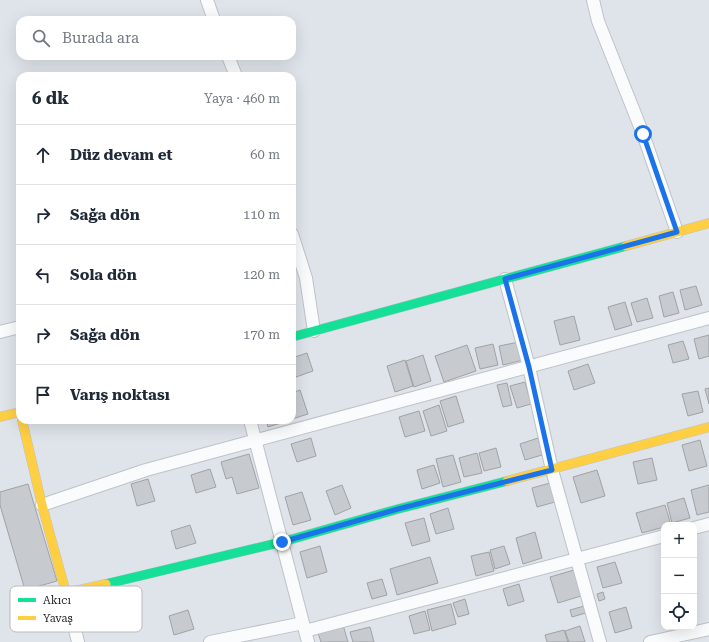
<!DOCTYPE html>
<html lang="tr">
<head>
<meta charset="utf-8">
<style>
	body { margin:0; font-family:"Roboto Serif",serif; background:#f6f6f7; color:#1f2937 }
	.controls { position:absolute; right:12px; bottom:12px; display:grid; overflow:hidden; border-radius:8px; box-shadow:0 4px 16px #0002 }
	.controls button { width:36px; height:36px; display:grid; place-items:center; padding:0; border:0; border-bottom:1px solid #e0e1e3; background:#fff; color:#1f2937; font:20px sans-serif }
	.stop { position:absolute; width:12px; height:12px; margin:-9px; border:3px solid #1a73e8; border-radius:50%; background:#fff }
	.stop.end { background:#1a73e8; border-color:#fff; box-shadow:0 1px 4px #0008 }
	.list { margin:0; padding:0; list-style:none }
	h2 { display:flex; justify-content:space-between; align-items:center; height:52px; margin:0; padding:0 16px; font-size:17px }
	h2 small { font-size:13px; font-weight:400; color:#747a83 }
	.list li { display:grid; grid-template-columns:26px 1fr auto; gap:12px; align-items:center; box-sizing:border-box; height:60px; padding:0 16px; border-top:1px solid #e0e1e3 }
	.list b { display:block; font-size:15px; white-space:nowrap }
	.list em { font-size:13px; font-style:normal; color:#747a83 }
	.icon { flex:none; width:22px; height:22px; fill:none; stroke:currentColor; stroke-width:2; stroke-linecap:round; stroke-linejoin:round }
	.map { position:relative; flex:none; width:709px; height:642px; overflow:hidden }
	.search { position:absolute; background:#fff; box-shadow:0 4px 16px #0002; left:16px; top:16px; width:280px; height:44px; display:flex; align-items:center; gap:10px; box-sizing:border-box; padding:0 14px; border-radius:12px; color:#747a83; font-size:15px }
	.panel { position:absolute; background:#fff; box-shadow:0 4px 16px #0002; left:16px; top:72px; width:280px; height:352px; border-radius:12px }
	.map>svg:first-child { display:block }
</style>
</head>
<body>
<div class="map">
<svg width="709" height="642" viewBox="0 0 709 642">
	<rect width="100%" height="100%" fill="#dfe4ea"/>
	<!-- building -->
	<path fill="#c7cbd0" stroke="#9fa3a7" d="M696,286L702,305L685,310L680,290Z
		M673,292L679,313L664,317L659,296Z
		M647,298L653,318L637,322L631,303Z
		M625,302L632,325L615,330L608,307Z
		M574,316L580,340L560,345L554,321Z
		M709,335V356L699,359L694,339Z
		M683,341L689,359L673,363L668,345Z
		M519,342L523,360L503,365L499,346Z
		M493,344L498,365L480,369L475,348Z
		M467,345L476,371L444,382L435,356Z
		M307,353L313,371L296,377L292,366V358Z
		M423,355L431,381L414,387L406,361Z
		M405,360L413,386L395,392L387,366Z
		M588,364L595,383L574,390L568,371Z
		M525,382L531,404L517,408L510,386Z
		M507,383L512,405L503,407L497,385Z
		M709,388V404L705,389Z
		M300,390L308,414L292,419V393Z
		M698,391L703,412L688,416L682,394Z
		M456,396L464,422L448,427L440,401Z
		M439,405L447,431L431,436L423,411Z
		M419,411L425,431L405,437L399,417Z
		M266,420H284V422L268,427Z
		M311,438L316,456L297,462L291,444Z
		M538,438L542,455L525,460L520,444Z
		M700,440L707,466L689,471L682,445Z
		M496,448L501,467L484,471L479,453Z
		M477,453L482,473L464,477L459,458Z
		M249,454L259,488L237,494L232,477L226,479L221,462Z
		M453,455L461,482L443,487L436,459Z
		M652,458L657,480L638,484L633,462Z
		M434,465L440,483L422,489L417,470Z
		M210,469L216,487L196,493L191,475Z
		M597,470L605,496L581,503L573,477Z
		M148,479L155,501L137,506L131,484Z
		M550,483L555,502L537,507L532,488Z
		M28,484L57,581L25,590L0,505V492Z
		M342,485L351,508L335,515L326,491Z
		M709,485V512L697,515L691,490Z
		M302,492L311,520L293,525L285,497Z
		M684,498L690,518L672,523L667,503Z
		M665,505L671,525H664V527L642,533L636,513Z
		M448,508L454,529L436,534L430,514Z
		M424,518L430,541L412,546L405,523Z
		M190,525L196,543L176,549L171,531Z
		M535,532L542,558L523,564L516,538Z
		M320,546L327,572L307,578L300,552Z
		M504,546L510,564L495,569L490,550Z
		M489,552L494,571L476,576L471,556Z
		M430,557L438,583L397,595L390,569Z
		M615,562L622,583L603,588L597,567Z
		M574,570L581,596L558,603L550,577Z
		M382,579L387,595L372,599L367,583Z
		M519,584L524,601L508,606L503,589Z
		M603,592L605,599L599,601L597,594Z
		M465,599L469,614L458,617L453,603Z
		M451,604L456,624L432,631L427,610Z
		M588,605L589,612L572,617L570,610Z
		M626,607L632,628L615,633L609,612Z
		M188,610L194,629L174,635L169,616Z
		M425,611L430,630L414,634L409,616Z
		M343,625L348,642H321L318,633Z
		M580,626L585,642H569L565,631Z
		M370,627L374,642H353L350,632Z
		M564,630L568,642H547L545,635Z"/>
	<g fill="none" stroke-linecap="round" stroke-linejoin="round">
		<!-- street casing -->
		<g stroke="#bec2c7" stroke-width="14">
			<path id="street" d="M207,0L214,20
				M593,0L598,21L643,134L677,232
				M228,56L236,76
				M292,234L306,278L314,331
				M505,279L529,367L552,470L600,642
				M0,332L20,327
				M250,420L308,642
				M42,505L146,470L709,318
				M694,528L709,524
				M66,593L78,642
				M305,631L664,536
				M210,642L303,623
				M650,642L709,629"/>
		</g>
		<!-- fast casing -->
		<g stroke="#bec2c7" stroke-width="10">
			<path id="fast" d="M292,337L626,246
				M106,584L282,542L398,509L507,481"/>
		</g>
		<!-- slow casing -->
		<g stroke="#bec2c7" stroke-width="10">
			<path id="slow" d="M626,246L709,223
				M0,417L20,412
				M22,420L42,505L66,593L106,584
				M507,481L709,427"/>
		</g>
		<!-- street -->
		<use href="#street" stroke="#fafbfc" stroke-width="12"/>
		<!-- fast -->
		<use href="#fast" stroke="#16e098" stroke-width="9"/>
		<!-- slow -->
		<use href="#slow" stroke="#ffcf43" stroke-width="9"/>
	</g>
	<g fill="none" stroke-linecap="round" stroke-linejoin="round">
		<!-- route -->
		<path stroke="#1a73e8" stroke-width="5" d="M282,542L398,509L552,470L529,367L505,279L677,232L643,134"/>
	</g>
	<!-- legend -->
	<rect x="10" y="586" width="132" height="46" rx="6" fill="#fff" stroke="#bbbcbd" stroke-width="1"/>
	<rect x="18" y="598" width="18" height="4" fill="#16e098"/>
	<rect x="18" y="616" width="18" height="4" fill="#ffcf43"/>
	<g font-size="11" fill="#1b1e22">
		<text x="43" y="604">Akıcı</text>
		<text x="43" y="622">Yavaş</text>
	</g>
</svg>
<div class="controls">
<button>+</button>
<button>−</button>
<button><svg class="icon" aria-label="locate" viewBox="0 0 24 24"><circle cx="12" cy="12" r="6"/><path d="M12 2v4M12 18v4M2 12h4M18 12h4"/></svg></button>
</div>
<div class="stop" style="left:643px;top:134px"></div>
<div class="stop end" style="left:282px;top:542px"></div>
<div class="search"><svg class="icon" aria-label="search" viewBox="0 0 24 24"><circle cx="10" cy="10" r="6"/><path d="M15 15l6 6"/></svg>Burada ara</div>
<section class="panel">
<h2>6 dk<small>Yaya · 460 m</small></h2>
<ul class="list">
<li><svg class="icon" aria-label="ahead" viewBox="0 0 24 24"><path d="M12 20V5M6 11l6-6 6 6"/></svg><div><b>Düz devam et</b></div><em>60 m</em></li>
<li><svg class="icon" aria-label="right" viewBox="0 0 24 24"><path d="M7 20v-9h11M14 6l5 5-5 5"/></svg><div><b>Sağa dön</b></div><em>110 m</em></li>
<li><svg class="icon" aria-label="left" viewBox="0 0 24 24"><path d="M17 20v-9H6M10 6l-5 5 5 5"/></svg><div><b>Sola dön</b></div><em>120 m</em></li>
<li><svg class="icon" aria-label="right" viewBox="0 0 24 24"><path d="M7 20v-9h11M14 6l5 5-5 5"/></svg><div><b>Sağa dön</b></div><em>170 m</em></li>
<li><svg class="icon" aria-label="arrive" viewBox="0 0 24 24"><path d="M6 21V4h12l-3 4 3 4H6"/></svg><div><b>Varış noktası</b></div></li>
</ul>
</section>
</div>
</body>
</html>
